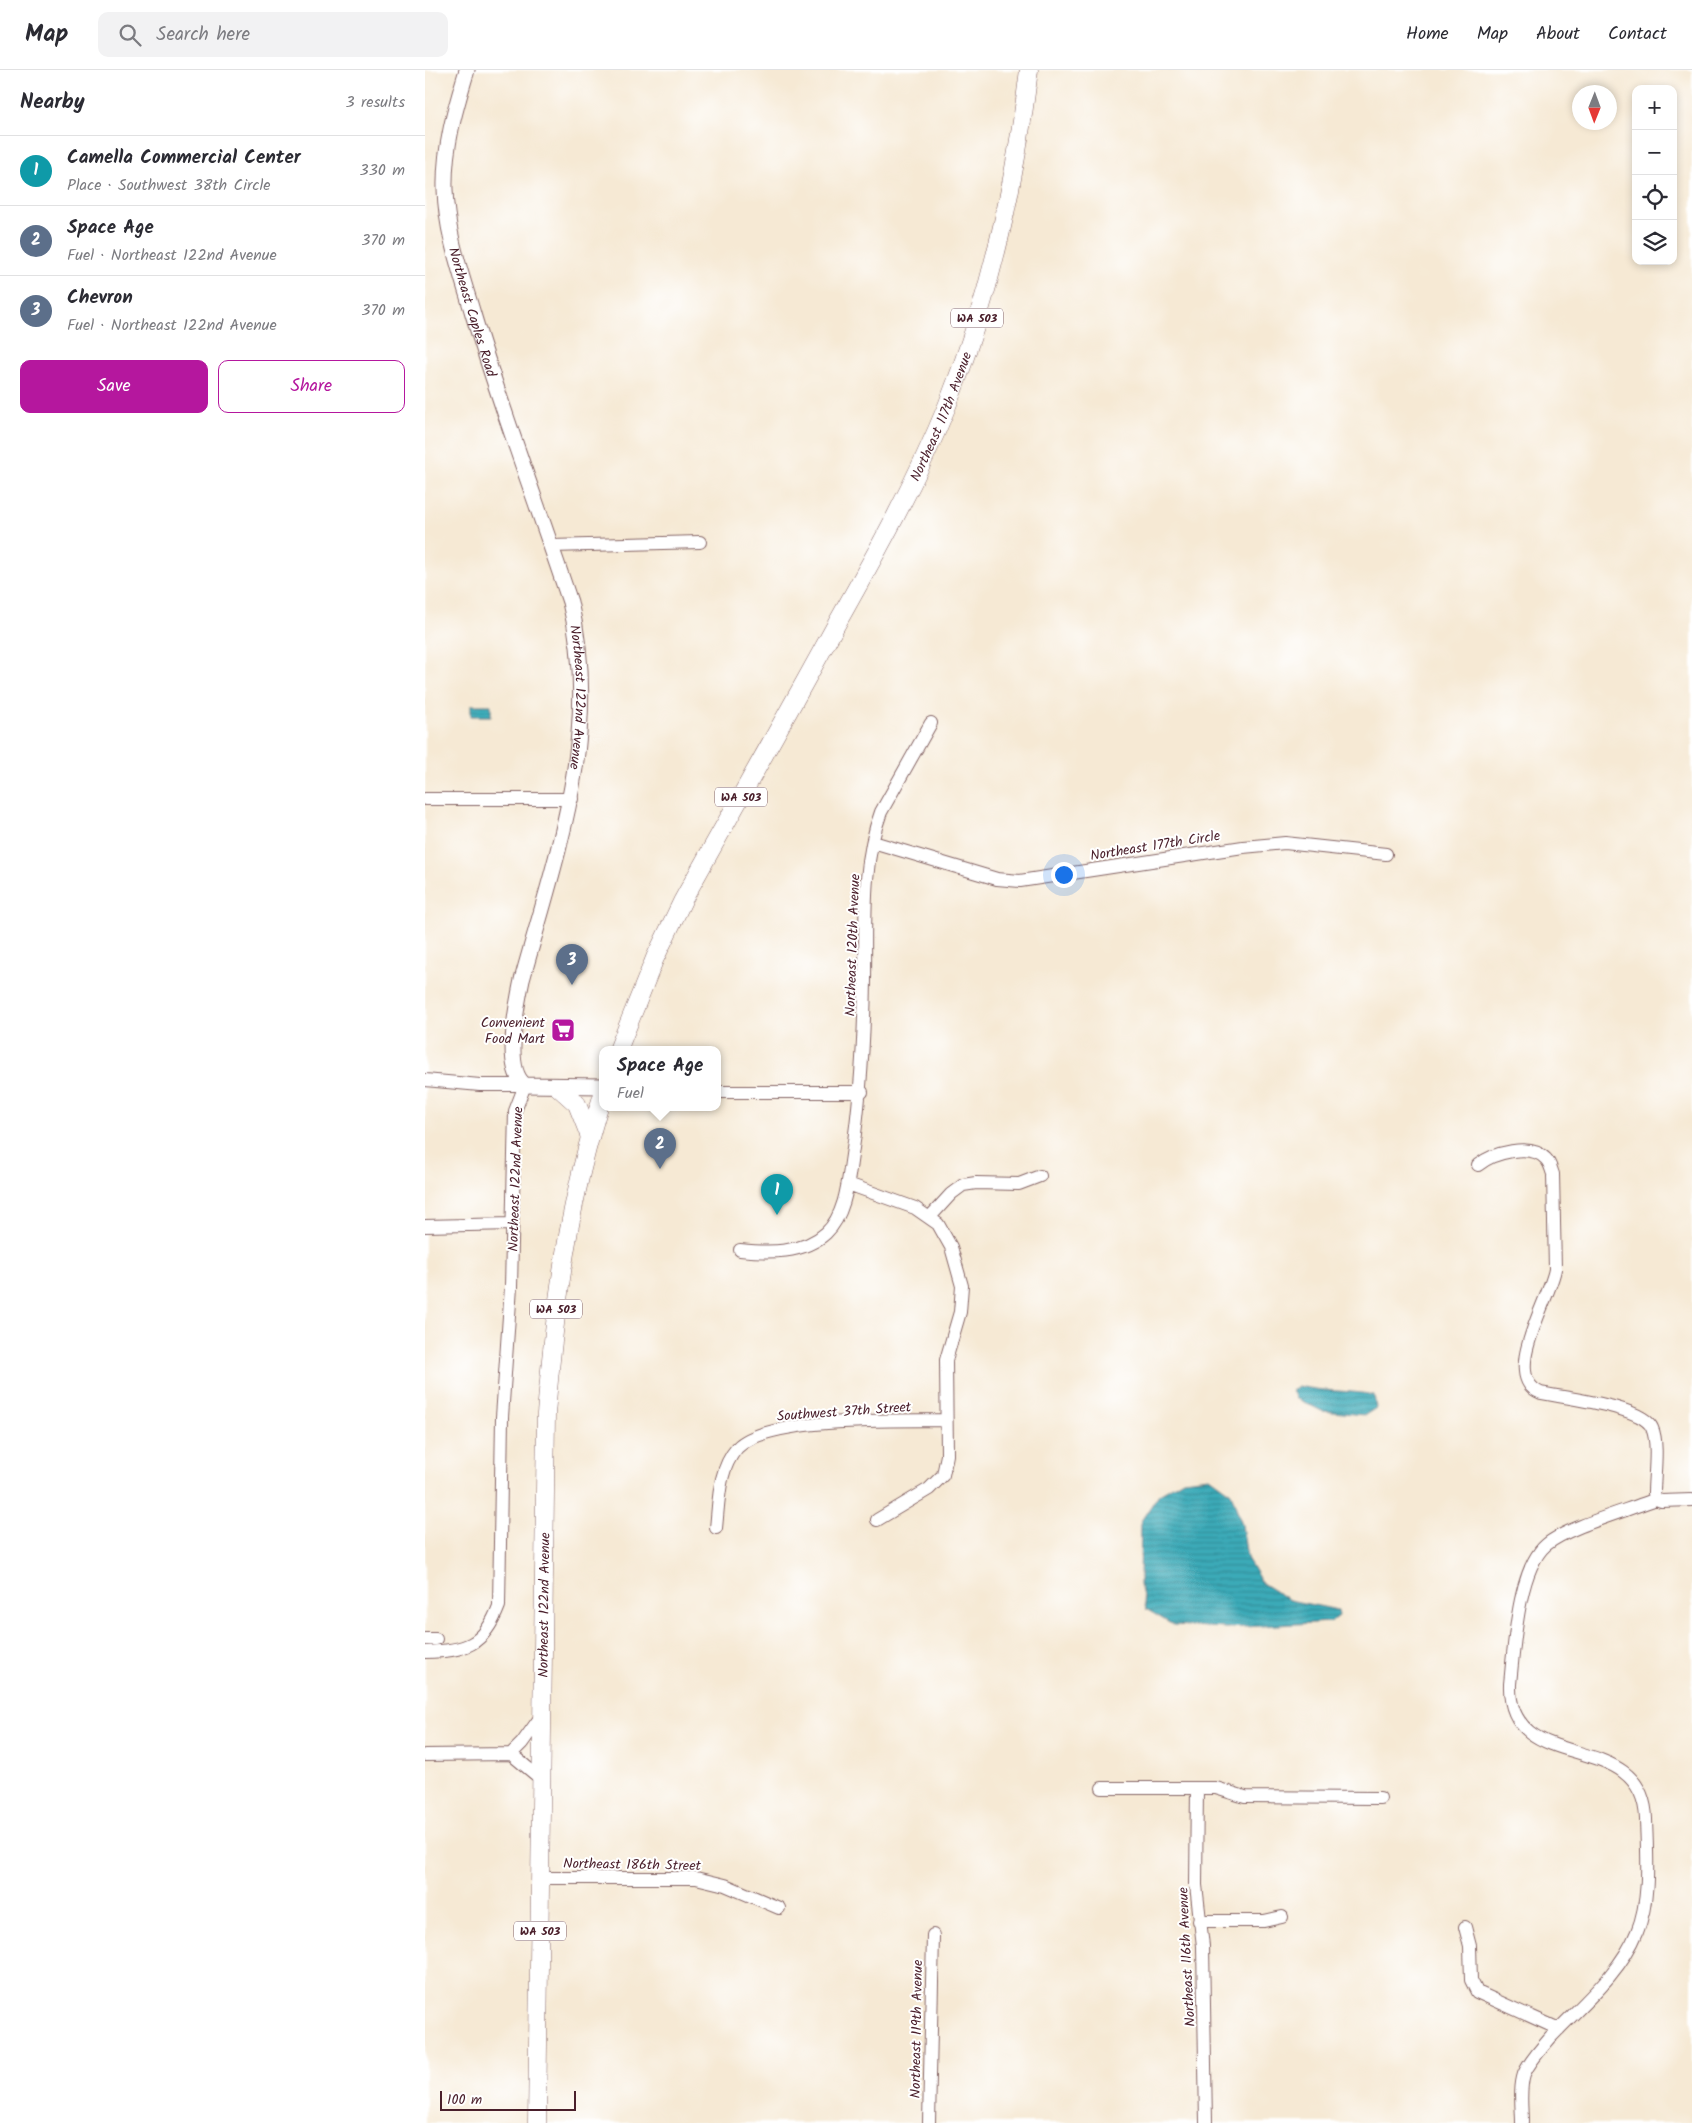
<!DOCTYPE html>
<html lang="en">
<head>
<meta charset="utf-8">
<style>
	body { margin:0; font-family:Kalam,sans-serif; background:#f2f2f3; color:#2b2b33 }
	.controls { position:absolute; right:15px; top:15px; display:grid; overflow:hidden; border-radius:10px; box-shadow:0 2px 8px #0003 }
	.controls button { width:45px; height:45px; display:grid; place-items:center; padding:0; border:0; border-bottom:1px solid #e1e1e2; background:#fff; color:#2b2b33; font:25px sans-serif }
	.compass { position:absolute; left:1147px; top:15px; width:45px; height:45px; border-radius:50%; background:#fff; box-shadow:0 2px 8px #0003; rotate:181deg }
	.scale { position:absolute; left:15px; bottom:12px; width:136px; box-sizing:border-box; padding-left:5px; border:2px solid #4a1f2b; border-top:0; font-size:14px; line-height:18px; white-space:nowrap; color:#4a1f2b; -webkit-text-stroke:4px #fff; paint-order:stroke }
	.you { position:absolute; left:638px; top:804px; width:18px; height:18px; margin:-12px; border:4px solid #fff; border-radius:50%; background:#1a73e8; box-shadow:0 0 0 8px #1a73e833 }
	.badge { display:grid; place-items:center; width:32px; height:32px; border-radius:50%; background:#b5179e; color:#fff; font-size:16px; font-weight:700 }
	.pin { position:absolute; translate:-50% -41px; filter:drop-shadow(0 1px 2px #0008) }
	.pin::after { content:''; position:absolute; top:26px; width:18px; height:15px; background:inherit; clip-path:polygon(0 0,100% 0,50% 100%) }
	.popup { position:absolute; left:174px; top:976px; width:122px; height:65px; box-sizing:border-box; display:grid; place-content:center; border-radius:10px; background:#fff; filter:drop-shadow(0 1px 4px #0005); font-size:16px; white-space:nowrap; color:#7c7c81 }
	.popup b { font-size:19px; color:#2b2b33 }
	.popup::after { content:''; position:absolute; left:50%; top:100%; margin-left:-10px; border:10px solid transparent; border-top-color:#fff }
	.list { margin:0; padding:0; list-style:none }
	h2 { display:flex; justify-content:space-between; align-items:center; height:65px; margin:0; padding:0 20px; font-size:21px }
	h2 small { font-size:16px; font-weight:400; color:#7c7c81 }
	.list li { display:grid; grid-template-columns:32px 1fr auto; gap:15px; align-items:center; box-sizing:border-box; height:70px; padding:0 20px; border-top:1px solid #e1e1e2 }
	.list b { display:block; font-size:19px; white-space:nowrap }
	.list p { margin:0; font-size:16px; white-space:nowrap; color:#7c7c81 }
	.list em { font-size:16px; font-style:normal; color:#7c7c81 }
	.actions { display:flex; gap:10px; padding:15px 20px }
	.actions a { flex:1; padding:11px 0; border:1px solid #b5179e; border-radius:10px; text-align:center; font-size:18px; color:#b5179e }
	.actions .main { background:#b5179e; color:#fff }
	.icon { flex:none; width:28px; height:28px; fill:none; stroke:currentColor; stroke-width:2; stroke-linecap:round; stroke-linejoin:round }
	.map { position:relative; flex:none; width:1267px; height:2053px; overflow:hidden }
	header { display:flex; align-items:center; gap:30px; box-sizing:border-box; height:70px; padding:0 25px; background:#fff; border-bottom:1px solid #e1e1e2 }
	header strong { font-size:24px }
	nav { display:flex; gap:28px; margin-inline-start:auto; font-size:18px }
	.search { width:350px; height:45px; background:#f2f2f3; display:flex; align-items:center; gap:12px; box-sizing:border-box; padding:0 18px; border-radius:10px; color:#7c7c81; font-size:19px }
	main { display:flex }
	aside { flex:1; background:#fff }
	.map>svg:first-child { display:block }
</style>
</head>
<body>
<header>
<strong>Map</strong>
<div class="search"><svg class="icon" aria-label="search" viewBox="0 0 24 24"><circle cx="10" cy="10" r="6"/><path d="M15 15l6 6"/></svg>Search here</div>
<nav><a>Home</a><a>Map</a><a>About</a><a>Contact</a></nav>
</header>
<main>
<aside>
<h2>Nearby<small>3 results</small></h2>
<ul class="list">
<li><span class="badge" style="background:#0f9aa8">1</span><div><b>Camella Commercial Center</b><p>Place · Southwest 38th Circle</p></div><em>330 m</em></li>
<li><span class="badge" style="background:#5c6f8a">2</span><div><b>Space Age</b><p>Fuel · Northeast 122nd Avenue</p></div><em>370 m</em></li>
<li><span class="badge" style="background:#5c6f8a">3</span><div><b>Chevron</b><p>Fuel · Northeast 122nd Avenue</p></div><em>370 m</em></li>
</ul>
<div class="actions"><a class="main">Save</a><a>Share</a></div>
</aside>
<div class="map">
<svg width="1267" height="2053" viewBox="0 0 1267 2053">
	<defs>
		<pattern id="water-rules" width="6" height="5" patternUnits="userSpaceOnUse" patternTransform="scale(1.25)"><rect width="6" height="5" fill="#3aaab8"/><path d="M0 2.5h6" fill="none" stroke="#338a96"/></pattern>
	</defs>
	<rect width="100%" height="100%" fill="#fff"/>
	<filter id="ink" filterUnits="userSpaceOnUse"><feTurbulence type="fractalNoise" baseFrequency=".02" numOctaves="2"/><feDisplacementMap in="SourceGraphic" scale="10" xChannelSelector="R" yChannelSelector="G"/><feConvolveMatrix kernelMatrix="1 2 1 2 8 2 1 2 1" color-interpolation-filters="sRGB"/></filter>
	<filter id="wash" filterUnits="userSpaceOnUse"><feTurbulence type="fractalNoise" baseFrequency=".0096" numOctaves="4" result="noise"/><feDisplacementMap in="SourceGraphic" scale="20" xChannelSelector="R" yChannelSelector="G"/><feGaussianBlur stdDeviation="1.12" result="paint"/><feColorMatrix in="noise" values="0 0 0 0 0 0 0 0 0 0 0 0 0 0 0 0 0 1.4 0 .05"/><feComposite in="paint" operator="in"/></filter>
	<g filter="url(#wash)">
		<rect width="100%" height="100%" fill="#f6e9d4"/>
		<!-- water -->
		<path fill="url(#water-rules)" stroke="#426472" d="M46,635H66V646H46Z
			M873,1316C898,1322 924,1320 949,1325L951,1338L940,1345L897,1341L871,1328L867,1321Z
			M784,1407L806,1423L817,1455L822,1488L837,1513L864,1530L913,1540L914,1546L906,1552L801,1558L748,1555L721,1539L715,1514L716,1451L734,1424L758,1410Z"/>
	</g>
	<g filter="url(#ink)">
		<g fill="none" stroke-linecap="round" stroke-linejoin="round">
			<!-- minor casing -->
			<g stroke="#866666" stroke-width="14">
				<path id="minor" d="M126,476L275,472
					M0,729H147
					M448,772L572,809L595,811L818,777L860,773L961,784
					M0,1010L55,1015H100L90,1041L86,1217L77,1347L74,1536C59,1576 40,1581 0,1582
					M292,1022H437
					M1053,1095C1068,1083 1106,1072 1121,1089C1125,1093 1126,1099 1128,1104L1130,1199C1126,1227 1074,1307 1116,1323C1139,1328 1218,1336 1227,1358C1234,1373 1229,1406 1229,1423L1231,1429
					M423,1114L490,1138L513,1154L526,1177L537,1216L535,1242L521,1290L522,1385L518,1405L504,1419L452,1450
					M505,1147L526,1124L538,1115L551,1113L594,1114L615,1106
					M0,1156L87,1154
					M315,1180C344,1183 378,1184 401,1163C421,1144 423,1111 427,1085C436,1027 439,970 440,911C441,856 436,795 456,742L506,653
					M1231,1429L1236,1431L1267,1430
					M291,1458C294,1431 293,1400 312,1378C342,1346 476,1351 521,1350
					M0,1569H11
					M86,1684L97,1673L117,1645
					M0,1685L86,1684L116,1709
					M677,1718H791L820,1727L955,1728
					M772,1718L771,1815L778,1876L781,2053
					M116,1808H271L300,1815L354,1838
					M774,1851H839L857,1847
					M1040,1857L1045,1876L1046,1910L1052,1922L1134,1959
					M504,2053L508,1865
					M1097,2053C1097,2038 1094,2019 1099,2004C1105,1990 1117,1978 1126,1967C1156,1935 1195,1904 1212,1862C1226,1828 1222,1785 1221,1749C1218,1655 1082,1709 1085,1614C1089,1577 1093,1499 1121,1475C1142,1457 1204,1440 1231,1429"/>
			</g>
			<!-- major casing -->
			<g stroke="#866666" stroke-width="17">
				<g id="major">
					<path id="s1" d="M42,0C30,39 19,77 20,119C21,162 36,203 48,244C77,341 113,436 145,532C177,662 131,786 97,910C92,934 78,999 100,1015L178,1016"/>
				</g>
			</g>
			<!-- highway casing -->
			<g stroke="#866666" stroke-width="19">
				<g id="highway">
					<path id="s2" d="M193,980L230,888L258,830C309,738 361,647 411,555C451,484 491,412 522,336C565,228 590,115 604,0"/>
					<path d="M133,1017L152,1034L165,1067"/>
					<path id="s3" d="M112,2053L121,1344C130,1235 144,1128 178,1024"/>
				</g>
			</g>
			<!-- minor -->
			<use href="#minor" stroke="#fff" stroke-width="12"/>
			<!-- major -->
			<use href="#major" stroke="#fff" stroke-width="15"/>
			<!-- highway -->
			<use href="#highway" stroke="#fff" stroke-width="18"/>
		</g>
	</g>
	<!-- icons -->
	<defs>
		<g id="supermarket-square" transform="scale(1.25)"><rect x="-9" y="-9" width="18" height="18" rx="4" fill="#b5179e" stroke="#fff"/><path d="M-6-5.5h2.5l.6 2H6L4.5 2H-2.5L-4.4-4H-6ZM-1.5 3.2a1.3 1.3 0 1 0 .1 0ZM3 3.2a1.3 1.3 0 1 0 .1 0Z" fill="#fff"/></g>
	</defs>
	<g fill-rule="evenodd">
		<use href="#supermarket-square" x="138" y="960"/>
	</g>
	<g text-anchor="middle" stroke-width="4" stroke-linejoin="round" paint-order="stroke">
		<!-- shield labels -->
		<g fill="#fff" stroke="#80626b" stroke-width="1">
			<rect x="526" y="238.5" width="52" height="19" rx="4"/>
			<rect x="290" y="717.5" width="52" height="19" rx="4"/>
			<rect x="105" y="1229.5" width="52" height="19" rx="4"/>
			<rect x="89" y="1851.5" width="52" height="19" rx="4"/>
		</g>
		<g font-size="12" font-weight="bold" fill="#4a1f2b">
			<text x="552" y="252">WA 503</text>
			<text x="316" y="731">WA 503</text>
			<text x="131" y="1243">WA 503</text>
			<text x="115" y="1865">WA 503</text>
		</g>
		<!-- street labels -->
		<g font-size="14" fill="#4a1f2b" stroke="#fff">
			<text dy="5" stroke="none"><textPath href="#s1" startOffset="248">Northeast Caples Road</textPath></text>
			<text dy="5" stroke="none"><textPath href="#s2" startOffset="712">Northeast 117th Avenue</textPath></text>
			<text dy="5" stroke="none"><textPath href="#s1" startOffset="650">Northeast 122nd Avenue</textPath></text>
			<text transform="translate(730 775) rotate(-9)" y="5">Northeast 177th Circle</text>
			<text transform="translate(427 875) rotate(-88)" y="5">Northeast 120th Avenue</text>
			<text transform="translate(90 1109) rotate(-88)" y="5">Northeast 122nd Avenue</text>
			<text transform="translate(419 1341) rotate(-4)" y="5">Southwest 37th Street</text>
			<text dy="5" stroke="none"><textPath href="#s3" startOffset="518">Northeast 122nd Avenue</textPath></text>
			<text transform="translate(207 1794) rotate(1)" y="5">Northeast 186th Street</text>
			<text transform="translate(761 1887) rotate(-93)" y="5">Northeast 116th Avenue</text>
			<text transform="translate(491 1959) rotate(-89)" y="5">Northeast 119th Avenue</text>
		</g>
		<!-- poi labels -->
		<g font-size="14" fill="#4a1f2b" stroke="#fff" text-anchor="end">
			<text x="120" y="957">Convenient<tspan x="120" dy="16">Food Mart</tspan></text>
		</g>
	</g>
</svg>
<div class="controls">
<button>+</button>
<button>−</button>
<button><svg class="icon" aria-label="locate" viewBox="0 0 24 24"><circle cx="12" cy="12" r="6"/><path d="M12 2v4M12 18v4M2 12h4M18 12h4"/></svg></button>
<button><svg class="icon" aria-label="layers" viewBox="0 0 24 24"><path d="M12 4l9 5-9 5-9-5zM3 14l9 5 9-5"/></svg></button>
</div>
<svg class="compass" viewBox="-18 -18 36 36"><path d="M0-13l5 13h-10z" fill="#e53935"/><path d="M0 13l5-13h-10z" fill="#7c7c81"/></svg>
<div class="scale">100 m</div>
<div class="you"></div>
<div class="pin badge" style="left:352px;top:1145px;background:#0f9aa8">1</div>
<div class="pin badge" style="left:235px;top:1099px;background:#5c6f8a">2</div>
<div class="popup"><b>Space Age</b>Fuel</div>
<div class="pin badge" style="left:147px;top:915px;background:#5c6f8a">3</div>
</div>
</main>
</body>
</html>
